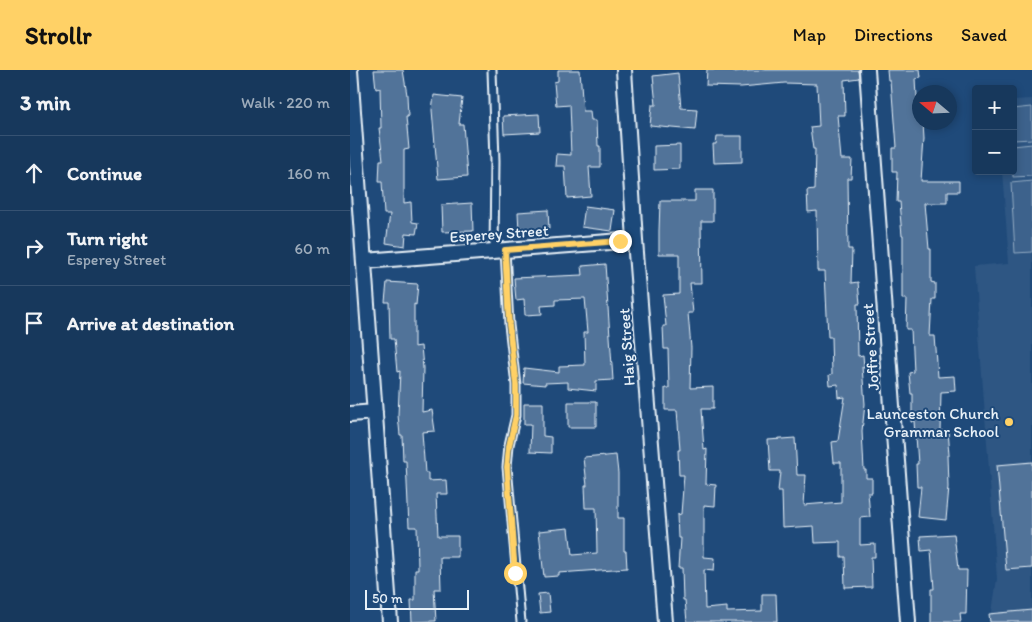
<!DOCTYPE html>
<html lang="en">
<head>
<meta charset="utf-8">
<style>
	body { margin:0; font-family:Itim,sans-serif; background:#203f62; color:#f1f3f6 }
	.controls { position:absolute; right:15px; top:15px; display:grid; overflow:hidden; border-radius:5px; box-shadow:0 2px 8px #0003 }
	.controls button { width:45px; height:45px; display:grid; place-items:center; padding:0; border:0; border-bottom:1px solid #365272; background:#17385c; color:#f1f3f6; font:25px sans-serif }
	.compass { position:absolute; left:562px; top:15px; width:45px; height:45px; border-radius:50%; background:#17385c; box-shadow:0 2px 8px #0003; rotate:289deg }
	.scale { position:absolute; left:15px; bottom:12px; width:104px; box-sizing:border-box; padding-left:5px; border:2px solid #e8f1f8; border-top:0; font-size:14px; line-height:18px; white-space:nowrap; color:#e8f1f8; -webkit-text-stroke:4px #1f4a7a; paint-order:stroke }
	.stop { position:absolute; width:15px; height:15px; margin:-11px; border:4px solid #ffd166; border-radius:50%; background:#fff }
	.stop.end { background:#ffd166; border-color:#fff; box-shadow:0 1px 5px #0008 }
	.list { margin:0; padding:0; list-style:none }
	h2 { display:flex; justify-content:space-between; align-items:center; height:65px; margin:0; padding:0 20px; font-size:21px }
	h2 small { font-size:16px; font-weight:400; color:#9eacbb }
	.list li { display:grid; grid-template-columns:32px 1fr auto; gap:15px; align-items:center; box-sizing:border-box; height:75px; padding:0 20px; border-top:1px solid #365272 }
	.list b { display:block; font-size:19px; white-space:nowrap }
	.list p { margin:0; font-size:16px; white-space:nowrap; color:#9eacbb }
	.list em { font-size:16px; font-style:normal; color:#9eacbb }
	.icon { flex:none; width:28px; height:28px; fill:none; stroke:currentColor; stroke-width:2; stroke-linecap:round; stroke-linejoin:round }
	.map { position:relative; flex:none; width:682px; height:552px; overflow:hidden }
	header { display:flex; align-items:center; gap:30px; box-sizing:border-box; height:70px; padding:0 25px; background:#ffd166; color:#111 }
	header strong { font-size:24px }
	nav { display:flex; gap:28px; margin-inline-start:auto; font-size:18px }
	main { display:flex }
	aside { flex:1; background:#17385c }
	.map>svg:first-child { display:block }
</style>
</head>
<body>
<header>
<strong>Strollr</strong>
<nav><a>Map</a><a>Directions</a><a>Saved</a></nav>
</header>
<main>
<aside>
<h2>3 min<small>Walk · 220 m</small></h2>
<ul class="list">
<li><svg class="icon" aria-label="ahead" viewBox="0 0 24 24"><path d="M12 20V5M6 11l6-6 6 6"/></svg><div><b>Continue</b></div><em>160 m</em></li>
<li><svg class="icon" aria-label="right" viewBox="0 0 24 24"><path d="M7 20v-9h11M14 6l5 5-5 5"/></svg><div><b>Turn right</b><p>Esperey Street</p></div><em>60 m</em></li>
<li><svg class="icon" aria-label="arrive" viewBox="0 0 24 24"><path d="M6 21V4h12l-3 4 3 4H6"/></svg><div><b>Arrive at destination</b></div></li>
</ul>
</aside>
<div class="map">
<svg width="682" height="552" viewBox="0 0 682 552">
	<rect width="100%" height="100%" fill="#1f4a7a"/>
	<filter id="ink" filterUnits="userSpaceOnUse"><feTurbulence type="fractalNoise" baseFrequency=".02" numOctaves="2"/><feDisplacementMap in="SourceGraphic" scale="10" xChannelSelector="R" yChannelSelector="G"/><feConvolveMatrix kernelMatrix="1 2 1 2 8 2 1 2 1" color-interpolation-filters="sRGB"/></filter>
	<g filter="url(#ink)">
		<!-- built -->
		<path fill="#2e5683" d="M682,29V552H643L642,542L647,509L624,196L659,193L652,101H663V30Z"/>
		<!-- green -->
		<path fill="#3c628c" stroke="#92aac2" d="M682,37V69L663,70V39Z
			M682,74V106L663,107V76Z
			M682,111V182L665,183L661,113Z"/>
		<!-- building -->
		<path fill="#517399" stroke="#e8f1f8" d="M24,0H53L57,25L58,47H56L59,79L54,80V133L61,132L62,152L68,153L66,164L56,163L55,176L36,173L40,144H34L32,112H29L30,90H33L29,58H31L30,18L26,19Z
			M208,0H230L233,41H241L242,50H247L248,76H250V97H239L241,126L217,128L215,96H206L207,84L221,85L219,35L206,36L204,12L208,11Z
			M357,0H384V2L400,0H508L509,8L494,10L495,46H488L492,89H502L501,108H497L498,179H502L501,213L508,212L510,234H507L508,286L513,285L514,297H512L515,334L512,361L514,400H516V408H522V423H518L520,447L510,448V475L525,474V487H521L522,517L495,518L494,487H490V472L465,473L464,456L433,458L432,421H428L430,401H420L418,370L445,368L447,405H456L454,435L491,432V393H484L482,372L488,371L495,327L489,328L488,315L480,316L479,305L482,304L481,267H478L475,201H468L467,141L458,142L457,121L464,120L465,79H463L460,57L469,56L467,14L434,13L391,17L356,16Z
			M538,0H570L571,8L566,9L567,28H570V52H573L574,68L571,111H609V122H597V133H575L579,179H581V212L585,213V229H582L580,266H585L588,307L605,306L606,321L591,322L590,360L598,359L600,385H598L599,417L596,450L568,447L571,417H567L566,394H568L565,352H562V323H560L558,302L563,301L561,260H556L557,229H553V165H552L549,132H546L547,102H542V78H546L541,11H539Z
			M328,3L331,38L347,39L345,60L300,56L302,35H306L303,6Z
			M84,25L112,28L109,54H113L117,107L88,109L82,40Z
			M189,44L190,62L154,64L153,46Z
			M367,66H392V92L364,93L363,74H366Z
			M330,75V99L304,100V76Z
			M345,120H363V151H351L352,213H340L343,243H338L341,278L340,318L363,317V339H351L354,380L357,379L356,414L366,415L365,436L354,435V487L365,488L364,501L354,500L355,539L377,537V542L412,541V524H426L427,552H337L335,530H333L332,498H328L330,468H328L327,445L331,444L334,405H329L328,380H330L327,340H315V318H319L318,279H314L313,256H316L313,225L329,224V184H309V161L310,131H345Z
			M122,133L123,161L92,162L91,135Z
			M235,136L265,140L262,161L232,157Z
			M198,140L199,159L169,161L168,142Z
			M255,194L263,310L246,311V321L218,318V312L195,313V315L173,313L174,298L209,302V296L235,295L234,262H238L235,229L205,230V235L191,236L192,244L175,245L174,229L166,230L164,208L233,205L232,196Z
			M37,212L68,214L66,235L64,234V277L71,276L73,298L72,342L82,340L85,361L72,362L75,403H78V411L96,410L97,424H86L88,466H108V487H90L91,519H84L86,551L62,552L61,530H65V499H68L67,457H59L56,391H53L52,365H50L48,345L50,301L47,302L44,269H40L39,232H35Z
			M218,332H246V357H218Z
			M174,333H193V366L201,367V383L180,382L181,354H174Z
			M266,385L268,403V448H274V481H276L277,498L209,503V506L194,507L189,461L219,458L222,485L247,483L246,438H236L235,415H237L234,388Z
			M682,392V498L656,500L647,395Z
			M604,464L608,500H617L616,544H610L611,552H581V519H584L581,480L571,481L570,466Z
			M198,523L200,542L190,543L188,524Z
			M682,540V552H640L639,544Z"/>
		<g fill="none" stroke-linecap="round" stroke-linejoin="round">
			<!-- service casing -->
			<g stroke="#e8f1f8" stroke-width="11">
				<path id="service" d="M142,0L145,91L144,181
					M155,180L159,255L166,315V345L159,375L157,397L171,552"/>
			</g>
			<!-- minor casing -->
			<g stroke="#e8f1f8" stroke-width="18">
				<path id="minor" d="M0,0L40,552
					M274,0L285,170L315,552
					M517,0L558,552
					M15,191L285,170
					M0,344L25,342"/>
			</g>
			<!-- service -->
			<use href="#service" stroke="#1f4a7a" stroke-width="7"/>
			<!-- minor -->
			<use href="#minor" stroke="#1f4a7a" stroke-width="14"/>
		</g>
	</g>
	<g fill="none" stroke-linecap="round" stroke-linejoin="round" filter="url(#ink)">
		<!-- route -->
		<path stroke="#ffd166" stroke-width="6" d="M165,503L157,397L159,376L166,345V315L159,255L155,180L270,171"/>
	</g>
	<!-- markers -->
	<circle fill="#ffd166" stroke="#1f4a7a" stroke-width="2" cx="659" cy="352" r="5"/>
	<g text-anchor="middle" stroke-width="4" stroke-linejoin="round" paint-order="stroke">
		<!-- street labels -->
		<g font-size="16" fill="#e8f1f8" stroke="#1f4a7a">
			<text transform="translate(149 163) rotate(-4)" y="6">Esperey Street</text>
			<text transform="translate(276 277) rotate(-94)" y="6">Haig Street</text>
			<text transform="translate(520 277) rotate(-94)" y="6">Joffre Street</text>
		</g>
		<!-- poi labels -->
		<g font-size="16" fill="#e8f1f8" stroke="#1f4a7a" text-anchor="end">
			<text x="649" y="349">Launceston Church<tspan x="649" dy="18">Grammar School</tspan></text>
		</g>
	</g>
</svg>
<div class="controls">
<button>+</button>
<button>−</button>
</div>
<svg class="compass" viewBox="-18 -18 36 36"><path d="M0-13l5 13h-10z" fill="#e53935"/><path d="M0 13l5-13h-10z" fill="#9eacbb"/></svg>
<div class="scale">50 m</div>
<div class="stop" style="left:165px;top:503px"></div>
<div class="stop end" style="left:270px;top:171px"></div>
</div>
</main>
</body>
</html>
